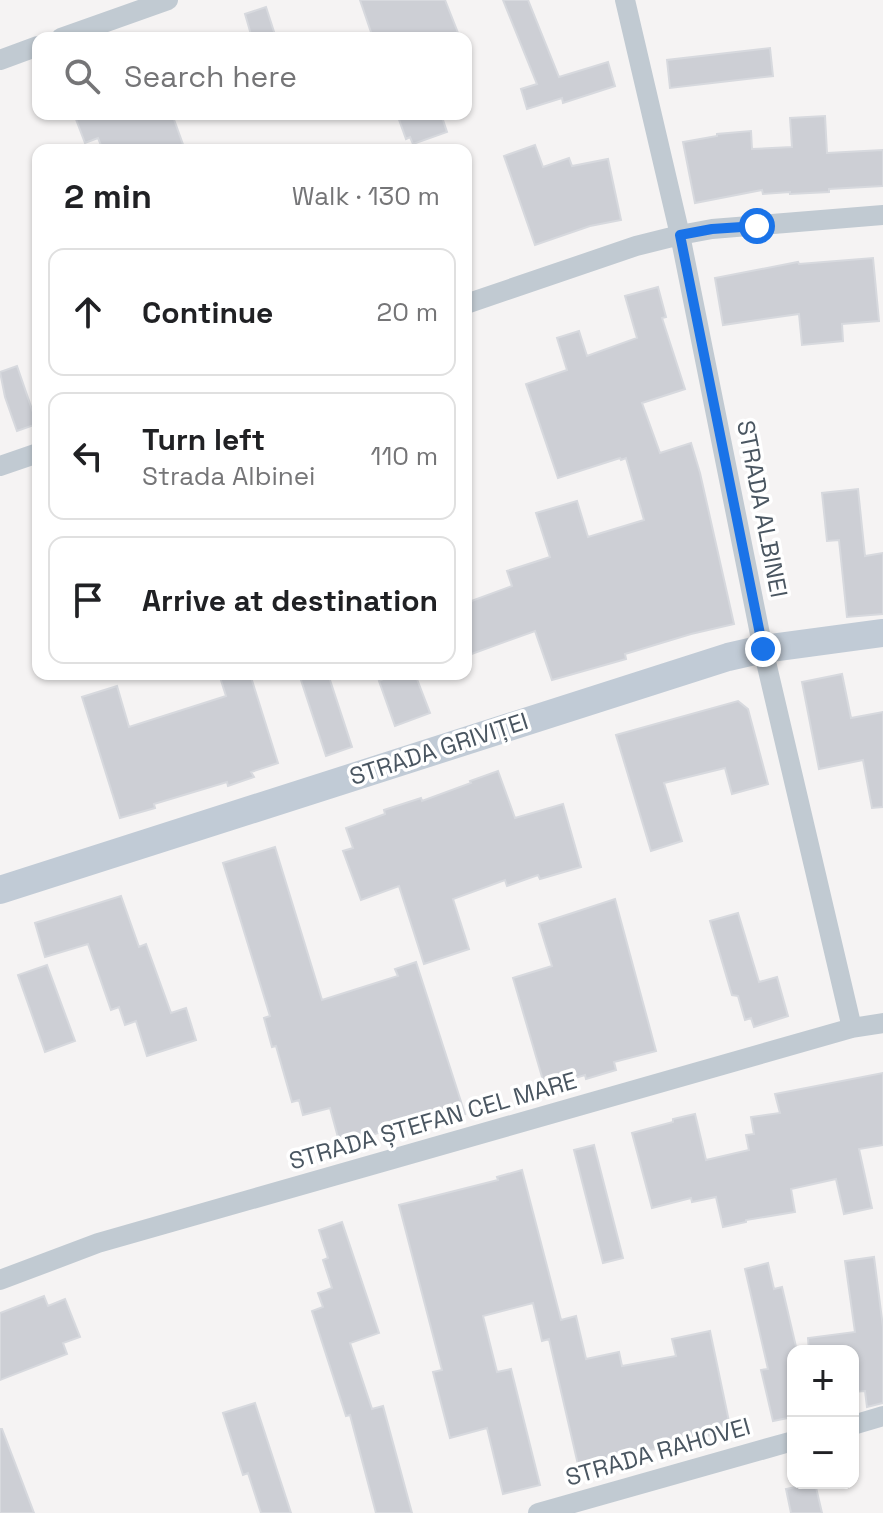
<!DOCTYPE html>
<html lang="en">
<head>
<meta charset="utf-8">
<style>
	body { margin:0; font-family:"Space Grotesk",sans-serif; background:#f2f2f2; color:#202124 }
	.controls { position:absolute; right:24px; bottom:24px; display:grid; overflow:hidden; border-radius:16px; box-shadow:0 2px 6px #0004 }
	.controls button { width:72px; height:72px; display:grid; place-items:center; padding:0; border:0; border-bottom:2px solid #e0e0e0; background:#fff; color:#202124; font:40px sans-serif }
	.stop { position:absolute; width:24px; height:24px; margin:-18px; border:6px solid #1a73e8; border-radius:50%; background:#fff }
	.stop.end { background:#1a73e8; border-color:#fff; box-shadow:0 2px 8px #0008 }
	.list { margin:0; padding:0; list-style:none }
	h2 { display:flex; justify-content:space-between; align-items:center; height:104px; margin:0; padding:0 32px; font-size:34px }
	h2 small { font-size:26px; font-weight:400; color:#757577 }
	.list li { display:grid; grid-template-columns:52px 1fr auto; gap:24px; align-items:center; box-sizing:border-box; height:128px; margin:0 16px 16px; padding:0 16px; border:2px solid #e0e0e0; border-radius:16px }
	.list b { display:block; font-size:30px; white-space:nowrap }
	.list p { margin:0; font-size:26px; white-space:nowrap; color:#757577 }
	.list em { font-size:26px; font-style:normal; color:#757577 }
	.icon { flex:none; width:44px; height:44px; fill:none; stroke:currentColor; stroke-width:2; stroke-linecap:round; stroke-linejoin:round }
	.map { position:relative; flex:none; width:883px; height:1513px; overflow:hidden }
	.search { position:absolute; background:#fff; box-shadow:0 2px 6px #0004; left:32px; top:32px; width:440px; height:88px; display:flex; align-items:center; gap:20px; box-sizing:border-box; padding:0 28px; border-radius:16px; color:#757577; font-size:30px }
	.panel { position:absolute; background:#fff; box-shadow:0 2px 6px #0004; left:32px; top:144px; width:440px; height:536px; border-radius:16px }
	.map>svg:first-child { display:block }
</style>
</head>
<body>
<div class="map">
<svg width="883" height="1513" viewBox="0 0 883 1513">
	<rect width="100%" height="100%" fill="#f5f3f3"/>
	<!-- building -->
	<path fill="#cdcfd5" stroke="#d7d9de" stroke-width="2" d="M360,0H445L460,38H373Z
		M503,0H528L559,77L608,62L615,86L563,103L562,98L527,109L521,89L537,84Z
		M266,7L276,38H252L245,14Z
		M770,48L773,76L670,88L667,60Z
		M74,114H172L185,150H103L98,138L85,143Z
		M397,114H441L447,132L413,144L410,137L406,139Z
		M825,116L827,153L883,150V186L829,189V192L790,194V192L763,194L762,190L695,203L683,142L717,136V134L751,131L752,149L792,147L790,118Z
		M535,145L543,167L569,158L572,166L608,159L621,220L590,226L535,245L504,156Z
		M873,258L879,321L842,324L843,341L802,345L799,314L723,325L715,278L798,262L799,264Z
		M658,287L666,317L662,318L685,389L642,403L660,453L691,443L700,473L734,624L691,634L625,654L626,659L552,680L535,631L466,656V603L512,586L507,571L550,557L536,513L577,501L588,537L644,520L626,458L621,460L620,458L558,478L526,384L567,370L557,338L579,331L587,356L637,338L625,296Z
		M17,366L37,424L17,431L5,397L0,372Z
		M858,489L865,556L883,553V614L847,617L839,540L827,541L822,493Z
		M219,674H250L278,763L251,772L254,777L228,786L227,782L154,804L155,808L120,818L82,697L117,686L129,727L226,696Z
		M299,674H328L352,747L326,756Z
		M383,674H415L430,713L395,726L379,681L385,678Z
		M842,674L851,718L883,712V807L872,808L863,760L819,769L802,682Z
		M738,701L748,709L768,784L732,794L725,768L664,783L682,841L651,851L616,735Z
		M498,771L515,818L563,804L581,867L540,879L538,875L507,886L505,880L453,899L469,949L424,964L399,886L361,900L343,851L353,848L346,828L385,814L384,810L421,798L422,801L471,783L470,781Z
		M275,847L322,1000L398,976L395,969L416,962L465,1114L438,1123L435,1114L369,1136L370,1142L350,1147L347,1139L339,1141L330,1108L303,1115L299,1100L292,1102L276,1046L272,1047L264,1018L270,1016L223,863Z
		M121,896L139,947L146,944L171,1013L186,1008L196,1040L147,1056L136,1021L125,1025L119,1007L111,1010L88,944L45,957L35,923Z
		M615,899L656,1051L614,1062L616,1070L586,1079L585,1075L545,1087L513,978L552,966L539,924Z
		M738,913L759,982L777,977L788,1016L754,1027L751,1018L745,1020L738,996L732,995L710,921Z
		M47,965L75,1041L45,1052L18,975Z
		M883,1073V1145L859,1149L872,1208L844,1214L836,1179L791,1189L795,1212L746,1220V1222L723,1227L716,1197L692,1202L691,1198L652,1208L632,1133L673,1122V1119L695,1114L706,1160L749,1150L746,1135L754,1134L751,1117L780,1113L775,1094Z
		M594,1145L623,1258L603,1263L574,1150Z
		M522,1170L561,1320L576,1316L586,1359L619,1352L622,1366L676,1356L672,1339L710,1331L731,1431L683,1441V1444L638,1452L639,1456L579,1469L549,1339L542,1341L533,1303L483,1316L497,1372L511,1369L540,1485L503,1494L487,1428L450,1438L433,1372L442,1370L399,1205L498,1180L497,1177Z
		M342,1222L379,1333L350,1343L372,1409L383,1406L412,1513H376L350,1415L346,1416L312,1311L323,1307L318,1293L332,1288L323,1260L328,1258L319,1230Z
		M874,1257L883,1327V1403L867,1407L865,1391L853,1392V1351H809L808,1338L855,1332L845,1261Z
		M768,1263L774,1289L782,1287L797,1351H793V1417L773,1421L761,1370L768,1369L745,1269Z
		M44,1296L48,1306L65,1299L80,1337L63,1343L67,1354L0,1380V1313Z
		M255,1403L291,1513H261L248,1473L243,1475L223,1413Z
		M0,1429H2L34,1513H0Z
		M815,1483L822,1513H791L786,1489Z"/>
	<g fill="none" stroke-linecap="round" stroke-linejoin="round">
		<!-- minor -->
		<path stroke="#c1cad2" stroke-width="20" d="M625,0L680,235L763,649L852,1028
			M61,38L168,0
			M0,60L38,46
			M466,304L636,246L680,235L712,229L883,215
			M0,466L38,453
			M0,1280L98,1243L852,1028L883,1023
			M853,1425L883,1416
			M538,1513L793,1441"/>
		<!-- secondary -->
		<path stroke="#c1cbd6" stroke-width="28" d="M0,890L728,657L763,649L883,633"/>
	</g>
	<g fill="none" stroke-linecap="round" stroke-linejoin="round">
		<!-- route -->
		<path stroke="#1a73e8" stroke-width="10" d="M757,226L712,229L680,235L763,649"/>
	</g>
	<g text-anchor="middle" stroke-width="7" stroke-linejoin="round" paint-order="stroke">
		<!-- street labels -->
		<g font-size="24" fill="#4a5661" stroke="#fff">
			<text transform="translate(762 509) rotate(79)" y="8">STRADA ALBINEI</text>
			<text transform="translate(439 749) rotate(-18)" y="8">STRADA GRIVIȚEI</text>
			<text transform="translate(433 1121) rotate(-16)" y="8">STRADA ȘTEFAN CEL MARE</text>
			<text transform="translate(658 1452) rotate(-16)" y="8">STRADA RAHOVEI</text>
		</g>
	</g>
</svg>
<div class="controls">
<button>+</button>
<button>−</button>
</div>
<div class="stop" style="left:757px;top:226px"></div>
<div class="stop end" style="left:763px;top:649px"></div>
<div class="search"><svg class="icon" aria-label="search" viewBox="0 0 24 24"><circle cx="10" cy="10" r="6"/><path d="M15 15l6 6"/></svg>Search here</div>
<section class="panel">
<h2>2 min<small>Walk · 130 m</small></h2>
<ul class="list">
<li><svg class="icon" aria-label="ahead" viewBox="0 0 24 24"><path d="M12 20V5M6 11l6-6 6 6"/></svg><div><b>Continue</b></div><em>20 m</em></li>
<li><svg class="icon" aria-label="left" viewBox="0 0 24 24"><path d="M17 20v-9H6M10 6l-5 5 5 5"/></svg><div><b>Turn left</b><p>Strada Albinei</p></div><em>110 m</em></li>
<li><svg class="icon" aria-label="arrive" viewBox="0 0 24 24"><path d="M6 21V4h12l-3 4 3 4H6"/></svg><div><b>Arrive at destination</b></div></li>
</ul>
</section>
</div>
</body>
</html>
